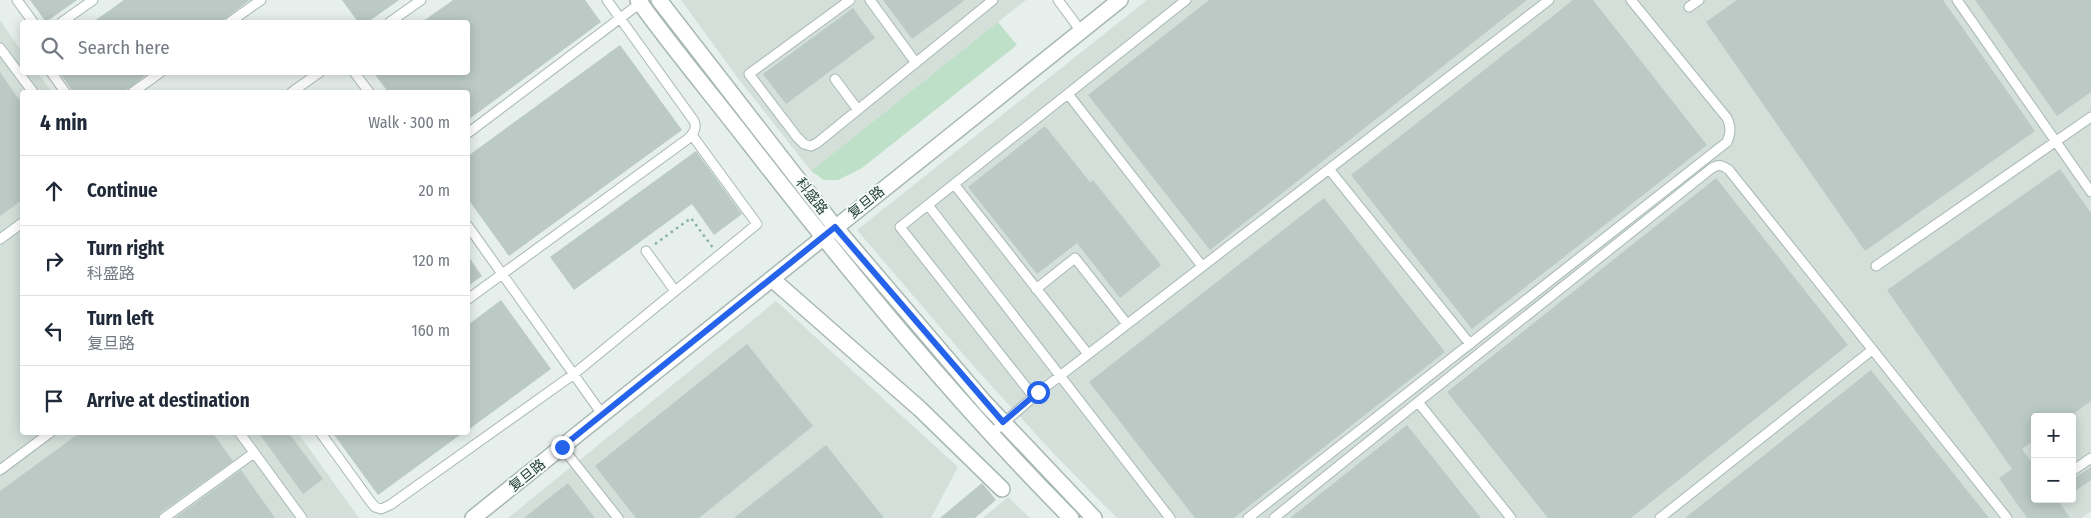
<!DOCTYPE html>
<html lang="en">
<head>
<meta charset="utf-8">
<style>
	body { margin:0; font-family:"Fira Sans Condensed","Noto Sans SC",sans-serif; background:#f2f2f3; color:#1f2937 }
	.controls { position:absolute; right:15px; bottom:15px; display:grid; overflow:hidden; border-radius:5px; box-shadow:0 2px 12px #0003 }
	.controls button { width:45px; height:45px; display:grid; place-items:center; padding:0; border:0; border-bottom:1px solid #e0e1e3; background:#fff; color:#1f2937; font:25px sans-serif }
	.stop { position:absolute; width:15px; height:15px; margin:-11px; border:4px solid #2563eb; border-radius:50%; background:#fff }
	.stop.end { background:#2563eb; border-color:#fff; box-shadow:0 1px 5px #0008 }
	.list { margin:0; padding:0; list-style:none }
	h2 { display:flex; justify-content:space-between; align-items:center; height:65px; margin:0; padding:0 20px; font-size:21px }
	h2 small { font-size:16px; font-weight:400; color:#747a83 }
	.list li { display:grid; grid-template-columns:32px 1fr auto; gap:15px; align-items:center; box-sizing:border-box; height:70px; padding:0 20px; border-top:1px solid #e0e1e3 }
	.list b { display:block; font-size:19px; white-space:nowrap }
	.list p { margin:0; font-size:16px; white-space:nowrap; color:#747a83 }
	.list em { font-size:16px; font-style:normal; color:#747a83 }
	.icon { flex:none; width:28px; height:28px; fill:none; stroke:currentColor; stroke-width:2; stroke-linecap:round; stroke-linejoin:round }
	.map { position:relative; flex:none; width:2091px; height:518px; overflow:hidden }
	.search { position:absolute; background:#fff; box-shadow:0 2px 12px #0003; left:20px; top:20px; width:450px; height:55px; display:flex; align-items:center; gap:12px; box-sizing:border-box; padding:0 18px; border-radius:5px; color:#747a83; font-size:19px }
	.panel { position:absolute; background:#fff; box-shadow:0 2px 12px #0003; left:20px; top:90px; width:450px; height:345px; border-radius:5px }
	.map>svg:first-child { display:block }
</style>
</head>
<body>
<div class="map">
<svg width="2091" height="518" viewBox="0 0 2091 518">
	<rect width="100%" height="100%" fill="#e6efeb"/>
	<!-- built -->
	<path fill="#d4dfda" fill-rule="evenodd" d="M681,0H1026L811,171L737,77Z
		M1147,0H2091V511L2082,518H1117L1054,454L976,369L857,230ZM2035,417H2072V499H2035Z
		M0,20L22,52V72L38,73L52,92H22V432L298,433L359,518H0Z
		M776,301L958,467L931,518H508Z
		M1008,497L1030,518H983Z"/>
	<!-- green -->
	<path fill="#bfe0c8" d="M998,22L1017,45L862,168L838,180H824L811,171Z"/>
	<!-- building -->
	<path fill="#bbcac4" d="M30,0H77L46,22Z
		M124,0H250L221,22H93Z
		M342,0H399L368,22H358Z
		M453,0H585L601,22L468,120V92H388L373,72H468V22H422Z
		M883,0H965L912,39Z
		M1209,0H1527L1210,250L1088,95Z
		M1573,0H1593L1707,145L1472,329L1351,175Z
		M1737,0H1943L2035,131L1865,251L1706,22Z
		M1975,0H2091V92L2057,116Z
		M853,8L875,38L786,104L763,74Z
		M620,45L682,130L509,256L468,199V156Z
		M0,72L22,104V200L0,216Z
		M59,72H150L124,92H73Z
		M1045,126L1090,182L1093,180L1161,265L1120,298L1077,243L1037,274L968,187Z
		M696,151L742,214L714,235L692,204L574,290L550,257Z
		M2060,169L2091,213V401L2069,417H2035V440L2022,449L2035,467V499H2057L2070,518H2027L1999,478L2012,469L1887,290Z
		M1716,178L1848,345L1631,518H1548L1447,392Z
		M1324,198L1445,352L1234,518H1195L1089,382Z
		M468,256L482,276L468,286Z
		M501,300L551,369L468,430V325Z
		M747,344L813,426L699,518H636L595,466Z
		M1871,370L1989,518H1685Z
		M1407,425L1481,518H1290Z
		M81,432H212L233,461L160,513L158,518H0V491Z
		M258,432H288L323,479L303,494Z
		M332,432H464L378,495Z
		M826,445L884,518H734Z
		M2091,467V480L2072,493V480Z
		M241,470L275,518H175Z
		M568,483L595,518H524Z
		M982,483L996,500L975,518H940Z"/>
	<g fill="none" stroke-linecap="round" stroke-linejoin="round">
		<!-- service casing -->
		<g stroke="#a8b8b2" stroke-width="11">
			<path id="service" d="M17,0L33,22
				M850,0L749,74L797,137L804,144L811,146L817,143L993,0
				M870,0L916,63
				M1058,0L1081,31
				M1957,0L2091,192
				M1689,7L1699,0
				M62,22L93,0
				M230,22L261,0
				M390,22L421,0
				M0,48L33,92
				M51,72L65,92
				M354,72L369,92
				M835,79L858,110
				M133,92L161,72
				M292,92L320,72
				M1068,94L1202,266
				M468,133L643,1
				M1329,169L1470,344
				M954,184L1088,354
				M928,205L1170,518
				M468,226L602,414
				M0,239L22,223
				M646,251L675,291
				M1876,266L2091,117
				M1036,289L1075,258L1127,324
				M468,299L689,138C694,132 697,128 694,121L607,0
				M1033,396L900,227L1186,0
				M1418,402L1712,168C1719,164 1722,165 1729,170L2007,518
				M239,432L302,518
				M320,432L370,501L375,507L381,509L390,505L574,374L757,224L692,135
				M991,434L1039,392L1549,0
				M562,447L618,518
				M0,470L51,432
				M2072,471L2091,458
				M164,518L254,453
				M1248,518L1727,142C1731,132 1731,127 1727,118L1631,0
				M1274,518L1418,402L1511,518
				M1660,518L1872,350"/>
		</g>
		<!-- minor casing -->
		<g stroke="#a8b8b2" stroke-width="18">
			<path id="minor" d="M772,279L920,409L1002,489"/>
		</g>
		<!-- tertiary casing -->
		<g stroke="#a8b8b2" stroke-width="18">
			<path id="tertiary" d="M638,0C673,49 712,95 749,143C850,273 955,401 1071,518
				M659,0L835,227L985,403L1094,518
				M473,518L1120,0"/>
		</g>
		<!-- path -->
		<path stroke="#86b3a5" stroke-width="2.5" stroke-dasharray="2.5 4" stroke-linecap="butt" d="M655,244L691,218L713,248"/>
		<!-- service -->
		<use href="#service" stroke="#fff" stroke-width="9"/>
		<!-- minor -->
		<use href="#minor" stroke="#fff" stroke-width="15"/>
		<!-- tertiary -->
		<use href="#tertiary" stroke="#fff" stroke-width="15"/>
	</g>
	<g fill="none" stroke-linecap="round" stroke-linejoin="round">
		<!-- route -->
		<path stroke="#2563eb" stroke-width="6" d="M562,447L835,227L1003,422L1038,392"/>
	</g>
	<g text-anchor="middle" stroke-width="4" stroke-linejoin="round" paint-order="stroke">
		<!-- street labels -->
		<g font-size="14" fill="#24423a" stroke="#f7fbf9">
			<text transform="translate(812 196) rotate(52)" y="5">科盛路</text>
			<text transform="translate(866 202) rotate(-39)" y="5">复旦路</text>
			<text transform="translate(527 475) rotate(-39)" y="5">复旦路</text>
		</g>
	</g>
</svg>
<div class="controls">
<button>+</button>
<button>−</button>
</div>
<div class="stop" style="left:1038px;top:392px"></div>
<div class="stop end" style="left:562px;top:447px"></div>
<div class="search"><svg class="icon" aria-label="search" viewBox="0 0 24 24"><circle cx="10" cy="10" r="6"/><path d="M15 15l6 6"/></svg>Search here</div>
<section class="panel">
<h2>4 min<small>Walk · 300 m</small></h2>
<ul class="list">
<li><svg class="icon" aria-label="ahead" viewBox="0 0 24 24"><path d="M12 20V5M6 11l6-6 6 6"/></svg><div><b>Continue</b></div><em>20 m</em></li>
<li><svg class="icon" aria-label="right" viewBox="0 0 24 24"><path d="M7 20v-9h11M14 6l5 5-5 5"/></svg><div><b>Turn right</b><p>科盛路</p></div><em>120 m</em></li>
<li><svg class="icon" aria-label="left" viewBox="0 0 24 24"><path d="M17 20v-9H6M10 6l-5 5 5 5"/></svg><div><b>Turn left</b><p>复旦路</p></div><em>160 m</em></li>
<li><svg class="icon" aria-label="arrive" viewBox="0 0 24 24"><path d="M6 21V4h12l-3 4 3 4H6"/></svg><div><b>Arrive at destination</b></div></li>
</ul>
</section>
</div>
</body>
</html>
